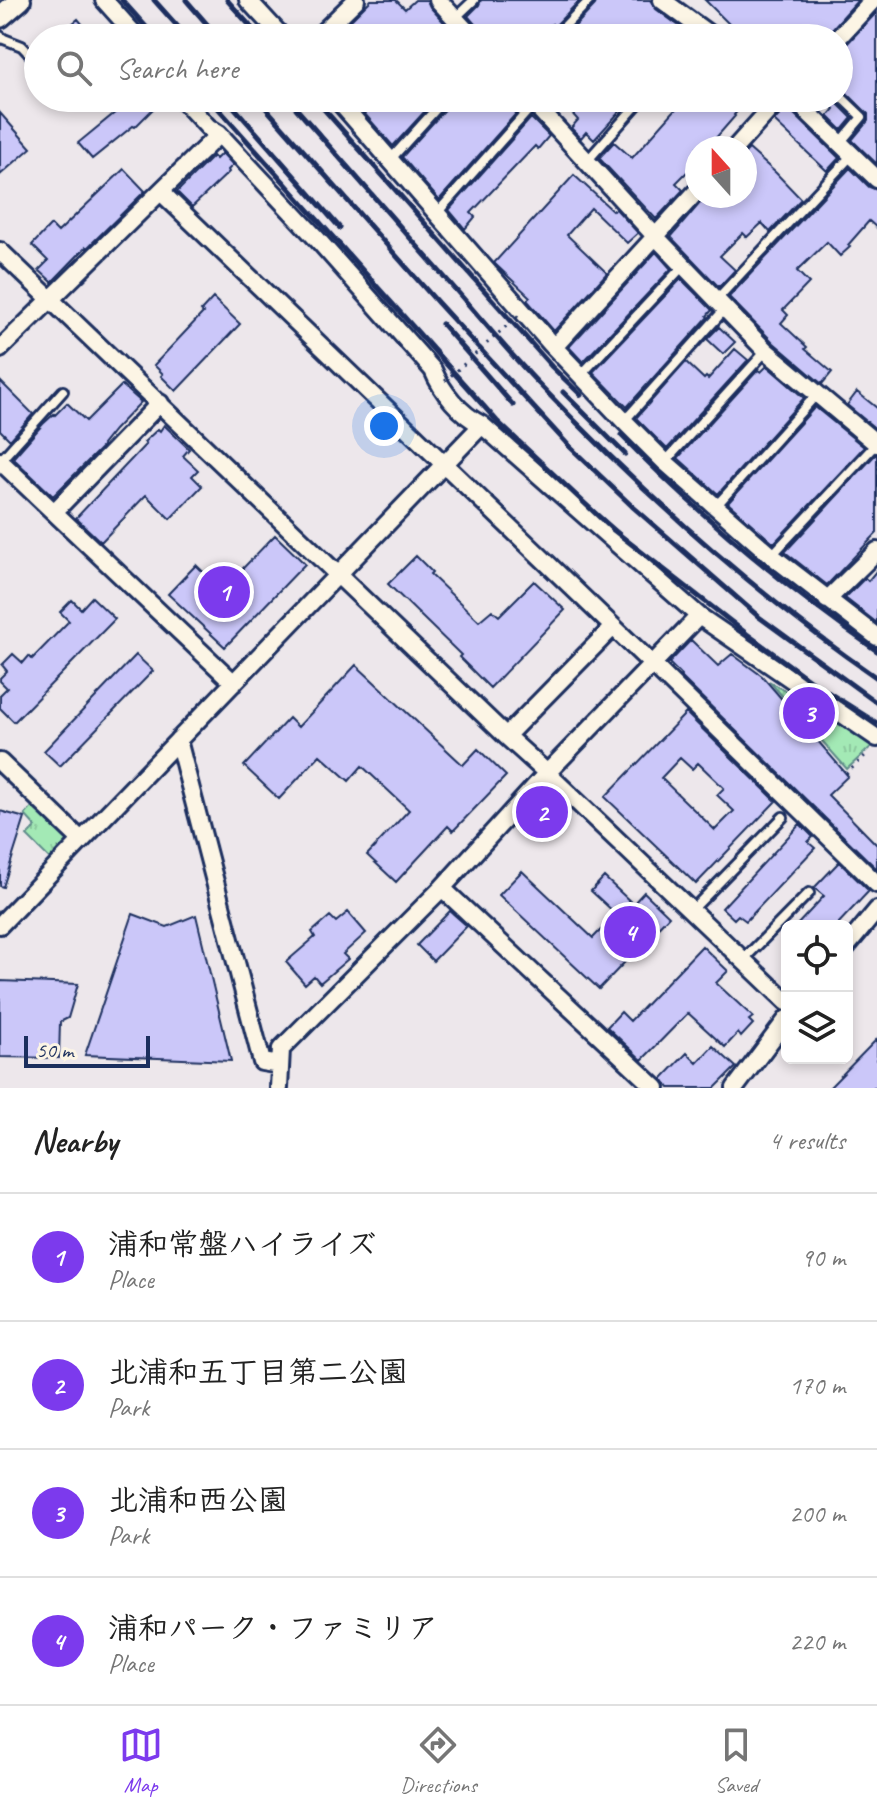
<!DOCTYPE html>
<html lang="en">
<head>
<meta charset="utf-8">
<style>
	body { margin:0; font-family:Caveat,"Klee One",sans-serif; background:#f2f2f2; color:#222 }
	.controls { position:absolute; right:24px; bottom:24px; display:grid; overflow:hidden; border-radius:12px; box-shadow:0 4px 12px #0003 }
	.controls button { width:72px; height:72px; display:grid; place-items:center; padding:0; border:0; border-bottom:2px solid #e0e0e0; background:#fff; color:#222; font:40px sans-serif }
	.compass { position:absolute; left:685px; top:136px; width:72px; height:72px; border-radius:50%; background:#fff; box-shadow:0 4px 12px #0003; rotate:339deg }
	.scale { position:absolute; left:24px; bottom:20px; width:126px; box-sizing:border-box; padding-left:8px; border:4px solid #1b2f5e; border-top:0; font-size:22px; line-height:28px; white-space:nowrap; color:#1b2f5e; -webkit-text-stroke:6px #fcf5e5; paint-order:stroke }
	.you { position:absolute; left:384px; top:426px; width:28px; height:28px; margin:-20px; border:6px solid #fff; border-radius:50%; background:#1a73e8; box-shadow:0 0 0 12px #1a73e833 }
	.badge { display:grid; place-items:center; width:52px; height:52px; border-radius:50%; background:#7c3aed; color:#fff; font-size:26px; font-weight:700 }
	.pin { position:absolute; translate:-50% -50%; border:4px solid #fff; box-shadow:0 2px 8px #0006 }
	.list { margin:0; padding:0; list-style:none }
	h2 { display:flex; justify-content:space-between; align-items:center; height:104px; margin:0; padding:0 32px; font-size:34px }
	h2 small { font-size:26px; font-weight:400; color:#767676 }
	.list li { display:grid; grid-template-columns:52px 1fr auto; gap:24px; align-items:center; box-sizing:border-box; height:128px; padding:0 32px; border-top:2px solid #e0e0e0 }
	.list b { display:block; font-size:30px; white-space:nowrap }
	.list p { margin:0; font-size:26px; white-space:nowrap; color:#767676 }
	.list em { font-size:26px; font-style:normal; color:#767676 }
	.icon { flex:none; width:44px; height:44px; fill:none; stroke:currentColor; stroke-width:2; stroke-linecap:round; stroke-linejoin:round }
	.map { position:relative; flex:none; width:877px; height:1088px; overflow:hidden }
	.search { position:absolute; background:#fff; box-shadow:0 4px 12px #0003; left:24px; right:24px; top:24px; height:88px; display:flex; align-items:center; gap:20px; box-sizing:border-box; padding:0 28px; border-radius:44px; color:#767676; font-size:30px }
	.sheet { height:616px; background:#fff }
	nav { display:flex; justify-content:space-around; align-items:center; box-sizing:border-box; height:112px; border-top:2px solid #e0e0e0; background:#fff; font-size:22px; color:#767676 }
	nav a { display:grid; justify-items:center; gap:4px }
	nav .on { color:#7c3aed }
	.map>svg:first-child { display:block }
</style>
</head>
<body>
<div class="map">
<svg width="877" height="1088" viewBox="0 0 877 1088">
	<defs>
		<pattern id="grass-tufts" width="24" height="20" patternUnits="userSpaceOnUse" patternTransform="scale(2)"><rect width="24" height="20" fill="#a3e9b5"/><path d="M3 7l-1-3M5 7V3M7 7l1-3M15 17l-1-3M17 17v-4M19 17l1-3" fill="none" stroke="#8cc89e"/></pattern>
	</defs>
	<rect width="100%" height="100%" fill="#ede7eb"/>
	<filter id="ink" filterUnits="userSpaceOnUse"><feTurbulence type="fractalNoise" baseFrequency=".0125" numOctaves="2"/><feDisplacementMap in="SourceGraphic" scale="16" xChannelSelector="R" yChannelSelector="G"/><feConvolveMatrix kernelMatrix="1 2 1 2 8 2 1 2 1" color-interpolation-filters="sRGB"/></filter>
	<g filter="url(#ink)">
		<!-- grass -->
		<path fill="url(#grass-tufts)" stroke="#5f8c8a" stroke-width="2" d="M769,681L874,744L847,769Z
			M547,789L565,807L538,835L519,817Z
			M34,805L68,836V845L51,860L27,836L36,827L25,815Z"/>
		<!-- building -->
		<path fill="#cbc7f9" stroke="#1b2f5e" stroke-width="2" fill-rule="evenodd" d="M371,0H396L405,9L415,0H427L430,7L458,38H333Z
			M481,0H580L554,27L552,24L536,38H484L481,31L468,16L479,5Z
			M597,0H650L656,9L690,34L686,38H564L595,5Z
			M705,0H858L830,31L827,38H743Z
			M877,12V164L852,140L868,121V114L844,90L839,88V49L846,45Z
			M78,19L94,38H55Z
			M106,98H146L154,108L135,127L133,126L92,159L78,143L117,111Z
			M362,98H437L393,146L356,104Z
			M453,98H518L519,105L521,108L439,200L402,157L451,103Z
			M558,98H632L594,140L586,132L581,138L571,128L578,120Z
			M688,98H715L724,106L731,98H736L743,104L734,115L735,116L714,140L721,148H697V162L676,183L683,190L656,219L599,158L614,142L632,158L682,102L683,104Z
			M834,100L852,118L842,130L828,116L834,109L829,105Z
			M787,107L839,158L827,171L774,121Z
			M0,113L31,148L0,175Z
			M531,118L549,136L538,149L535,146L471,213L475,217L465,229L449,210Z
			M749,149L776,173L801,199L770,232L762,223L747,237L743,233L720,256L735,270L719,287L671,237L706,196H745V153Z
			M222,153L233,165L228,170L229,172L192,207L177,192L213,156L216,159Z
			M850,168L869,187L877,190V228L869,221L848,245L850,247L840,256L827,242L797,271L809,283L783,310L788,315L781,323L807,347L805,349L832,372L822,384L774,343L729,297Z
			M124,169L145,191L87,248L86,247L52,282L39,270L48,261L32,245L51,225L58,232Z
			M574,175L613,211L616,209L638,233L627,243L591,208L567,235L607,273L554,331L527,300L530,297L494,263Z
			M656,252L671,269L583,362L569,347Z
			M681,279L712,310L707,316L708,317L627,407L593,372Z
			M213,298L240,324L176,391L161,376L163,374L154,365L203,313L201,311Z
			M719,327L735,342L723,354L707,339Z
			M735,349L748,360L667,449L636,418L686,362L704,379L706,377L708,379Z
			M767,366L804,398L718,494L678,458L758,370L761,372Z
			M0,381L33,414L10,440L0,430Z
			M122,385L141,402L114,430L102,445L103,446L53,496L13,458L43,424L54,414L55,415L67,403L86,421Z
			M857,392L877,408V430L847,405Z
			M815,407L864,447L775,542H772L728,503Z
			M164,425L189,449L183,456L198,470L192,476L202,486L170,519L146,495L101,542L76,518L146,444L144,442L158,429L160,431Z
			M875,455H877V533L827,585L785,552Z
			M275,535L305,564L225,647L168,594L196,565L222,590Z
			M416,556L432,572L430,574L479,621L492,610L499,616L534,581L565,610L490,688L459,657L461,655L388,584Z
			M877,570V623L845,598L865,578L868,581Z
			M92,597L115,619L14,722L0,708V695L7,688L0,681V678L7,671L2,665L13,654L23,663L29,656L32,659L69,621L60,612L72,600L81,609Z
			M691,640L718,666L732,654L762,676L848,776L828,795L877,845V869L680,676L681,675L669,663Z
			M136,655L153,671L60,766L44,751Z
			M356,665L463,765L478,749L506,776L453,831L448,826L396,882L367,855L409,810L362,766L349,781L320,755L279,799L244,766L289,718L298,727Z
			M686,713L776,801L696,884L605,797ZM680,758L692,769L698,763L724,788L717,795L734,811L715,830L661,778Z
			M0,811L25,818L3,887L0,886Z
			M800,824L813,837L808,842L815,848L746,921L738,915L734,919L722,908Z
			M839,862L869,891L836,926H796L824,896L814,888Z
			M522,871L593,938L616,914L591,891L604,877L633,904L644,892L669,916L599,989L499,895Z
			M450,911L467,926L433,961L417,945Z
			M348,912L366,933L343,954L348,959L320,983L314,976L305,984L286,962L315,937L312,932L330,916L336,922Z
			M133,914L167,927L196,915L231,1061L85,1055Z
			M702,946L728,971L716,983L753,1017L749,1020L753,1024L741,1037L738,1033L725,1047L688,1013L642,1060L607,1027L621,1012L630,1021Z
			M0,981L78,984L68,1018L60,1022L59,1058L0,1057Z
			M877,1039V1088H829Z
			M713,1046L736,1067L715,1088H669L667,1085L662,1079L687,1053L697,1063Z"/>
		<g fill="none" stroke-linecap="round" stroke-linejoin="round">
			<!-- service casing -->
			<g stroke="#1b2f5e" stroke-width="14">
				<path id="service" d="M455,18L474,0
					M0,36L4,39L22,46L38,63
					M553,38L590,0
					M839,95L862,117L840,143
					M390,160L446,98
					M587,161L643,98
					M437,213L534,104
					M717,299L852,155
					M581,375L684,265
					M625,420L725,309
					M0,461L63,391
					M665,462L766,351
					M716,506L817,394
					M772,555L876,444
					M692,910L783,817
					M744,959L809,893"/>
			</g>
			<!-- minor casing -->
			<g stroke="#1b2f5e" stroke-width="22">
				<path id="minor" d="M104,0L138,38
					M248,0L283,38
					M438,0L473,38
					M662,0L714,38
					M317,38L356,0
					M838,38L873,0
					M181,98L208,127L219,134L318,240L433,370C442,392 460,414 482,425L699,616L877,738
					M336,98L551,344L624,421L665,462L772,556L877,637
					M529,98L656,237L766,351L877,444
					M793,98L877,179
					M735,148L780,98
					M161,192L653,665L877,884
					M0,251L506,736L547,773L787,1002
					M554,347L697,191
					M0,349L219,134
					M0,461L234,683
					M54,512L160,403
					M827,600L877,551
					M506,736L613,627
					M178,740L262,1062L280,1065
					M0,762L81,840
					M442,888L656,1088
					M0,925L482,425
					M847,946L877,910
					M279,1088L281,1049L442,888L547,773L699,616
					M735,1088L787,1019"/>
			</g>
			<!-- tertiary casing -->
			<g stroke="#1b2f5e" stroke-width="26">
				<path id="tertiary" d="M0,17L20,0"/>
			</g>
			<!-- path -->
			<path stroke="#1b2f5e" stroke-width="3" stroke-dasharray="2 6" stroke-linecap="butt" d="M846,774L868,753"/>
			<!-- service -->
			<use href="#service" stroke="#fcf5e5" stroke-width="8"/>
			<!-- minor -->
			<use href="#minor" stroke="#fcf5e5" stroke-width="16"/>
			<!-- tertiary -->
			<use href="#tertiary" stroke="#fcf5e5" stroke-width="20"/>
			<!-- rail -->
			<path stroke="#1b2f5e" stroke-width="5" d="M122,0L156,38
				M154,0L188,38
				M186,0L219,38
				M227,0L261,38
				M209,98L497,421L612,529L747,634L815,684L877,723
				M226,98L340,228
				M257,98L438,303L570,447L632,506L759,617L877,703
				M287,98C343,162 399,225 455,289C483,321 510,354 539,384C642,492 754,593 877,678
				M314,98L552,367L581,395
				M442,324L513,405
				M563,392L625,454
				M621,435C699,515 785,587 877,651"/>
			<!-- path-bridge -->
			<path stroke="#1b2f5e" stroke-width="3" stroke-dasharray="2 6" stroke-linecap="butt" d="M249,38L263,25
				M445,381L520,314"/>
		</g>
	</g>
</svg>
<div class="controls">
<button><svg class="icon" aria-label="locate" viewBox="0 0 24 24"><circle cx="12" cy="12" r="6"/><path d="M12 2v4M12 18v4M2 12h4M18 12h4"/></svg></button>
<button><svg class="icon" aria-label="layers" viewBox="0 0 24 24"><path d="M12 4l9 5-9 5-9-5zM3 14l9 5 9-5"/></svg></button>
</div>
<svg class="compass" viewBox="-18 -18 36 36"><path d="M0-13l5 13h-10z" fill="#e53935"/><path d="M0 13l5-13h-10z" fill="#767676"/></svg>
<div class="scale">50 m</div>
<div class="you"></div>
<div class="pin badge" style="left:224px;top:592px">1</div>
<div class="pin badge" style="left:542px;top:812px">2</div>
<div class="pin badge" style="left:809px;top:713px">3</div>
<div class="pin badge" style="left:630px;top:932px">4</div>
<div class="search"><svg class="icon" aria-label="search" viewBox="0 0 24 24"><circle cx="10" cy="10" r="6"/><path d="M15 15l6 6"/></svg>Search here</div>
</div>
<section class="sheet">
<h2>Nearby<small>4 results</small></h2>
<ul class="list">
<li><span class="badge">1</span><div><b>浦和常盤ハイライズ</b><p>Place</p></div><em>90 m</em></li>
<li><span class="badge">2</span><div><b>北浦和五丁目第二公園</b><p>Park</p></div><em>170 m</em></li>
<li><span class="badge">3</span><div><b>北浦和西公園</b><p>Park</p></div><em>200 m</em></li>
<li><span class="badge">4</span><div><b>浦和パーク・ファミリア</b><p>Place</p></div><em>220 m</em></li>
</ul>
</section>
<nav>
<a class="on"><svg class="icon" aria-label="map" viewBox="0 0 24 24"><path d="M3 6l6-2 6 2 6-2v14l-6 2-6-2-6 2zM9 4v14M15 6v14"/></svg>Map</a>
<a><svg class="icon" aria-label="directions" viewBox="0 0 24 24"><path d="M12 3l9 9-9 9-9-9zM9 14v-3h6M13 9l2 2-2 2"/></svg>Directions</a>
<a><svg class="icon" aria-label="saved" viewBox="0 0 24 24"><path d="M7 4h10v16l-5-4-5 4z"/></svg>Saved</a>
</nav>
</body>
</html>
